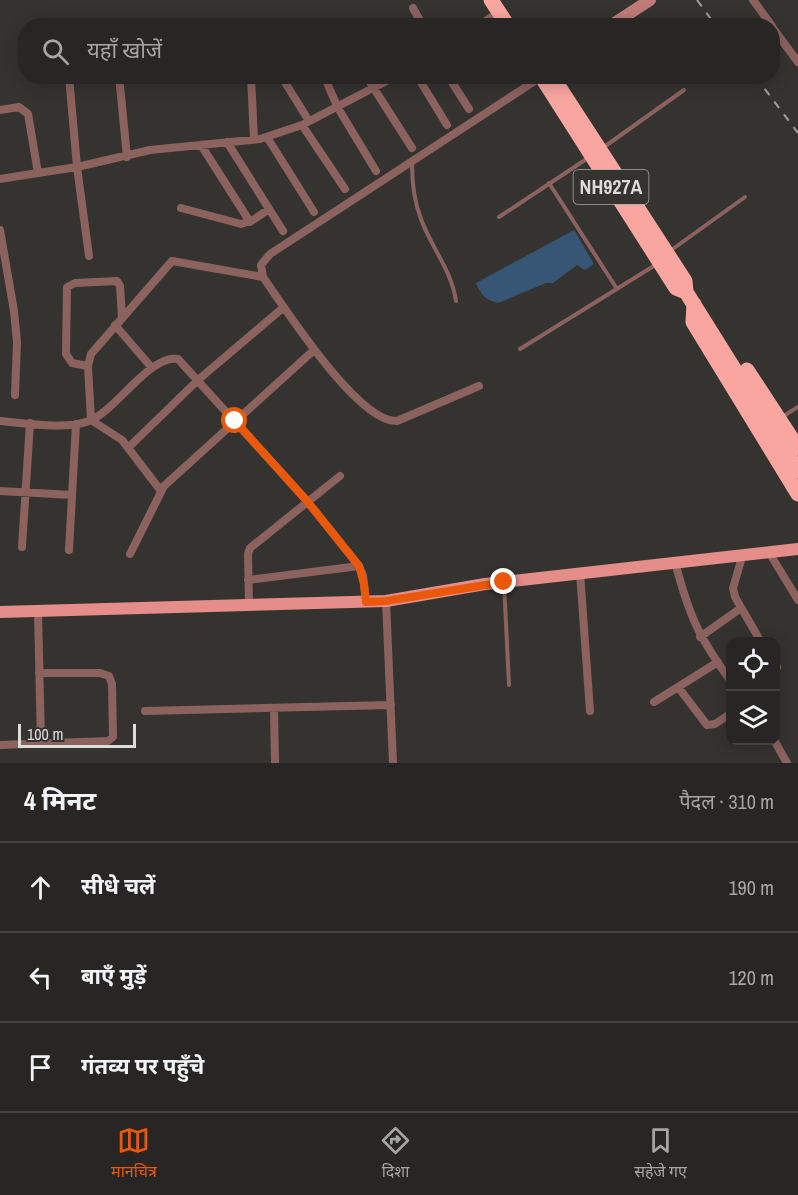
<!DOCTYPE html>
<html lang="hi">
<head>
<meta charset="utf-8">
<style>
	body { margin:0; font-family:"Archivo Narrow","Noto Sans Devanagari",sans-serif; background:#343231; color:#f1f3f6 }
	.controls { position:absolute; right:18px; bottom:18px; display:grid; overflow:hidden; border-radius:12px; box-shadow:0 3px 15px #0003 }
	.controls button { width:54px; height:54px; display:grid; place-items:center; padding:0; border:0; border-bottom:2px solid #444341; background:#282624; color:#f1f3f6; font:30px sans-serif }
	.scale { position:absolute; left:18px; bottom:15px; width:118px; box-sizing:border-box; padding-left:6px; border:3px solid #dddcda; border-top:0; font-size:16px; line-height:21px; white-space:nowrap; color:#dddcda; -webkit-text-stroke:4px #353330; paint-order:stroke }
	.stop { position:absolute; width:18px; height:18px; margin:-14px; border:4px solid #ea580c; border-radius:50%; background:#fff }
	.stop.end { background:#ea580c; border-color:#fff; box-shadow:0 2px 6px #0008 }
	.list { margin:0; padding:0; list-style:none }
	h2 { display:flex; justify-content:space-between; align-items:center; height:78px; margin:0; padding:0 24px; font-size:26px }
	h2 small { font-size:20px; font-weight:400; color:#a5a5a6 }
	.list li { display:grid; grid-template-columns:39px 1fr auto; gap:18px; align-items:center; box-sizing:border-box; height:90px; padding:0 24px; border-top:2px solid #444341 }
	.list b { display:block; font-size:22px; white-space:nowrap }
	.list em { font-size:20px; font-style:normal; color:#a5a5a6 }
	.icon { flex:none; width:33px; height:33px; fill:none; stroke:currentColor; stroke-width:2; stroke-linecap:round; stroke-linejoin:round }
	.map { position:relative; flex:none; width:798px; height:763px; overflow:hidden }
	.search { position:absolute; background:#282624; box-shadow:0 3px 15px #0003; left:18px; right:18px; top:18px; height:66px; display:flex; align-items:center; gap:15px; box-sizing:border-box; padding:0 21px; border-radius:24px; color:#a5a5a6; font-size:22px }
	.sheet { height:348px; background:#282624 }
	nav { display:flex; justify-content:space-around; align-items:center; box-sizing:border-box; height:84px; border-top:2px solid #444341; background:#282624; font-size:16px; color:#a5a5a6 }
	nav a { display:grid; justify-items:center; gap:3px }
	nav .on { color:#ea580c }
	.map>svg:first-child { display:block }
</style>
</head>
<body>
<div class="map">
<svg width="798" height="763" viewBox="0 0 798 763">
	<rect width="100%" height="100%" fill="#353330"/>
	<!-- water -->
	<path fill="#375575" d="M574,230L594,264L585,270L577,265L553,283H546L498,303C487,301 480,294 476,283Z"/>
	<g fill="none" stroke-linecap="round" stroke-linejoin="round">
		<!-- lane -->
		<path stroke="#8c625f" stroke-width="4" d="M604,147L684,90
			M412,164C412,183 414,201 421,219C431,247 452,271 456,301
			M549,183L617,289
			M499,217L588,158
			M670,251L745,197
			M520,349L657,264
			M782,417L798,407
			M504,583L509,685"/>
		<!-- street -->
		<path stroke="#8c625f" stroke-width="8" d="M753,0L772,26
			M413,8L423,26
			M478,26L499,12
			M772,27L798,62
			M69,76L77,167L150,150L260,139L302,125L396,76
			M119,76L127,157
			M281,76L309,121
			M324,76L338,108L376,171
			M366,76L412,148
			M417,76L447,125
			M448,76L469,109
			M251,77L254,139
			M0,110L19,107L28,114L38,173L77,167L89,256
			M302,125L345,189
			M267,137L314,212
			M227,142L283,231
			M201,145L250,222
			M0,179L38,173
			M181,208L241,224L253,220L268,210
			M0,230L14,311L17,342L15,395
			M115,325L152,368
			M88,366L72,363L66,354L67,287L75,283L117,281L120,286L122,318
			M479,386L397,421C358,423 285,308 263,277L261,265L270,254L541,77
			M0,421C24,423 66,430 89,421C117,410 150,354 178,359L307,501L359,566L363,575L366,602
			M129,447L198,380L284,307
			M0,491L72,495
			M161,491L122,440L91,420L88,366L91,354L172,261L263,277
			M22,547L30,423
			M69,550L76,424
			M130,554L164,486L314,350
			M770,554L798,600
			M742,557L733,588L735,597L761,642
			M675,562C689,615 698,636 730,680
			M580,573L590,711
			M248,580L359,566
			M386,601L393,763
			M249,605L248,554L250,548L340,476
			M38,611L41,744
			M700,637L741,608
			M776,665L777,667
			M678,687L707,725L715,724L730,714
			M654,702L718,662
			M274,708L275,763
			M145,711L391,705
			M774,740L787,763
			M0,745L108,741L113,737L112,684L109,676L100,673H39"/>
		<!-- secondary -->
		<path stroke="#be7b77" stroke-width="12" d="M610,26L650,0"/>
		<!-- primary -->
		<path stroke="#e48d89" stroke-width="12" d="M0,612L386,601L485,584L798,549"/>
		<!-- highway -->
		<path stroke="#f9a6a1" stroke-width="15" d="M491,0L508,26
			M541,76L676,288L686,292
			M552,76L685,281L686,292L798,471
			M694,304L693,322L798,494
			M747,370L798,448"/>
		<!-- rail -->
		<path stroke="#a09e9c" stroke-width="2" stroke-dasharray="8 8" stroke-linecap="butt" d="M697,0L716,26
			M755,76L798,133"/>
	</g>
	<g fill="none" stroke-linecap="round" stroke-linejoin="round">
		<!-- route -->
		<path stroke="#ea580c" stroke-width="8" d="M235,421L307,501L359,566L364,584L366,602L386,601L504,582"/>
	</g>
	<g text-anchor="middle" stroke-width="4.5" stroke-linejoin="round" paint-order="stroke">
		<!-- shield labels -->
		<rect fill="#353330" stroke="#aba9a7" stroke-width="1.5" x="573.5" y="170" width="75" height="34" rx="4.5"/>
		<g font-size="20" font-weight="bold" fill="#dddcda">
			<text x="611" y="194">NH927A</text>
		</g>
	</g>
</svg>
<div class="controls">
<button><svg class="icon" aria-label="locate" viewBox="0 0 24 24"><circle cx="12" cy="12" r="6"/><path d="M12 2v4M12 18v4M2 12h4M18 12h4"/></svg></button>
<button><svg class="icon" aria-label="layers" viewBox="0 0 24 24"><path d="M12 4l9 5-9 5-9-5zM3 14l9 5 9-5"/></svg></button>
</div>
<div class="scale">100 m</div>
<div class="stop" style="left:235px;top:421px"></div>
<div class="stop end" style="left:504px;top:582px"></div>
<div class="search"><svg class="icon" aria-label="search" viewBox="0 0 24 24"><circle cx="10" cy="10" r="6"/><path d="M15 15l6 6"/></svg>यहाँ खोजें</div>
</div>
<section class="sheet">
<h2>4 मिनट<small>पैदल · 310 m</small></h2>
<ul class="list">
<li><svg class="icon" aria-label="ahead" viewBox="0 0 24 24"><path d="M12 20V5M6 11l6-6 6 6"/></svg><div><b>सीधे चलें</b></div><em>190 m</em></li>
<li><svg class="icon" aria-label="left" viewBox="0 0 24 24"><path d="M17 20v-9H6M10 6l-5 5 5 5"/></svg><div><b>बाएँ मुड़ें</b></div><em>120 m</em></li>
<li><svg class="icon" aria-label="arrive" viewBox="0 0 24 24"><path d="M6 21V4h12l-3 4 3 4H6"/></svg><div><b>गंतव्य पर पहुँचे</b></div></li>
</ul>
</section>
<nav>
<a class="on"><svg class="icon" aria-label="map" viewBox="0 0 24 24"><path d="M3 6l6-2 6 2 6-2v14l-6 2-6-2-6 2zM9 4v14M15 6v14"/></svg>मानचित्र</a>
<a><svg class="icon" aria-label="directions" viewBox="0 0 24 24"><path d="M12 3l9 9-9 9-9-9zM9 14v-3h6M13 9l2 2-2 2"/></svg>दिशा</a>
<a><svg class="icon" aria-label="saved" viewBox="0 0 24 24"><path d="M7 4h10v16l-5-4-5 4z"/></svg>सहेजे गए</a>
</nav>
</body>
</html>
